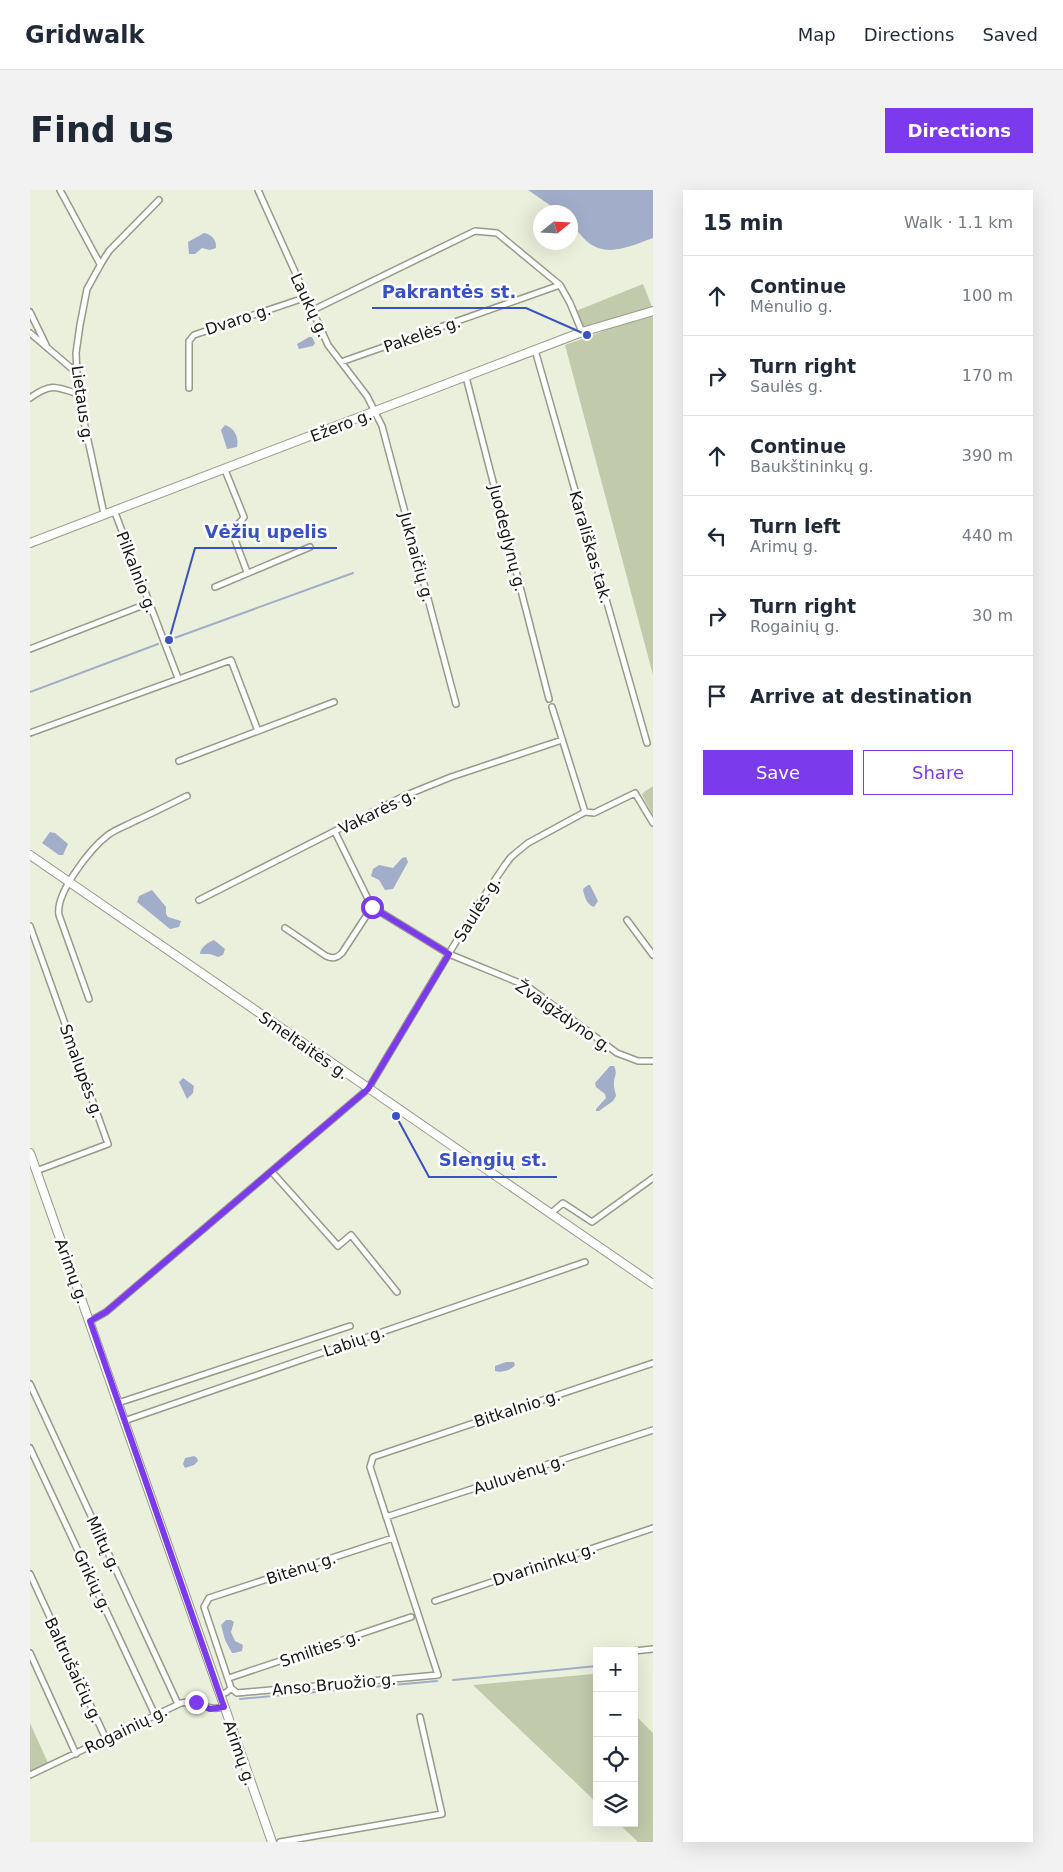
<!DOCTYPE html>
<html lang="en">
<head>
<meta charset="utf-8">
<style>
	body { margin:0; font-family:"DejaVu Sans",sans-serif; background:#f2f2f3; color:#1f2937 }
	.controls { position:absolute; right:15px; bottom:15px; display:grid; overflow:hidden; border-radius:0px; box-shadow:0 5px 20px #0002 }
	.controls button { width:45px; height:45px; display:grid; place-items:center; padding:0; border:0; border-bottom:1px solid #e0e1e3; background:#fff; color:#1f2937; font:25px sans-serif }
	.compass { position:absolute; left:503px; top:15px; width:45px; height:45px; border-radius:50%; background:#fff; box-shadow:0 5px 20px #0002; rotate:72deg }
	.stop { position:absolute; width:15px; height:15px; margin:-11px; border:4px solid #7c3aed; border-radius:50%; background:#fff }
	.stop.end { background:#7c3aed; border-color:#fff; box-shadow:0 1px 5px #0008 }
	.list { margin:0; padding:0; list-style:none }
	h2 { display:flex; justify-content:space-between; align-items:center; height:65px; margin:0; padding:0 20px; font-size:21px }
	h2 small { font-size:16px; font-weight:400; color:#747a83 }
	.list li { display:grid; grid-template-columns:32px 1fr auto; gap:15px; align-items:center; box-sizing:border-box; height:80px; padding:0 20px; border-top:1px solid #e0e1e3 }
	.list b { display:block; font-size:19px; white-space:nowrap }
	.list p { margin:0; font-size:16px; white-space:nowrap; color:#747a83 }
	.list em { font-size:16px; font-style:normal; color:#747a83 }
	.actions { display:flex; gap:10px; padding:15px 20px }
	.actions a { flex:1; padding:11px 0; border:1px solid #7c3aed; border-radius:0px; text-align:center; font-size:18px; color:#7c3aed }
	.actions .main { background:#7c3aed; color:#fff }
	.icon { flex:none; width:28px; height:28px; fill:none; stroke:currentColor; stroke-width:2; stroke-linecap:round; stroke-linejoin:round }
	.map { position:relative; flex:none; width:623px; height:1652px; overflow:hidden; border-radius:0px }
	header { display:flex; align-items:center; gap:30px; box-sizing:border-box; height:70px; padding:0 25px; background:#fff; border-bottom:1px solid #e0e1e3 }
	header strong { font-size:24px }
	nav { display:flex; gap:28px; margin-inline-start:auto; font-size:18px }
	.intro { display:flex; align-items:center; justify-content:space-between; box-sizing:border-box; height:120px; padding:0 30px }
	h1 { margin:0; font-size:35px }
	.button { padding:12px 22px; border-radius:0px; background:#7c3aed; color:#fff; font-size:18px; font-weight:700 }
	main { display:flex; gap:30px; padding:0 30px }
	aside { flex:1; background:#fff; border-radius:0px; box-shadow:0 5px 20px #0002 }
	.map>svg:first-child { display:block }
</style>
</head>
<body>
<header>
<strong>Gridwalk</strong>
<nav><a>Map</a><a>Directions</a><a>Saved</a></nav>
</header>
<div class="intro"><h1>Find us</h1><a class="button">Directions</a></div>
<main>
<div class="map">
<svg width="623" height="1652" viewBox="0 0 623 1652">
	<rect width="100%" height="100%" fill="#ebf0dc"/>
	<!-- green -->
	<path fill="#c2caac" d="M613,94L622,117L553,137L546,121Z
		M623,126V485L535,155L582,138Z
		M623,596V625L612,605L614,602Z
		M563,1484L567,1487V1613L443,1495Z
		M604,1524L623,1543V1652H608L588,1633H604Z
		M0,1533L18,1573L0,1581Z"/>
	<!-- water -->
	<path fill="#a2adca" d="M498,0H623V48C595,58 571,71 549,43C543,35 540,32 540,22H530Z
		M174,43C181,44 187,50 186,58L180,60L172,58L165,64H159L158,52Z
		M279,147H282L285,153L283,156L269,159L267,154Z
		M195,235C205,238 209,248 207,257L197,259L191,240Z
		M20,642L25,643L38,654L33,665H29L12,653Z
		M376,667L378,672L363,699L355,700L349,690L341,686L343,679L349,675L363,678L372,668Z
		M558,695H560L568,711L564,717C557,715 554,706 553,699Z
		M122,700L136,717V724L138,727L151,731L149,737L140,739L107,712L109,706Z
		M184,750L195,759L193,765L188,767L180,764H170C170,758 178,752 184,750Z
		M580,876H584C588,885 584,885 584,893C583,897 586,903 586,906L583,911L569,921H566V919L576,908L575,904L566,897L565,893Z
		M153,888L164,896L163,903L157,909L149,892Z
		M476,1172H484L485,1175C482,1180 471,1183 465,1181V1176Z
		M164,1266L167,1268L168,1271L164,1275L155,1278L153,1274L155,1268Z
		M196,1430H201L204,1432L201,1442L205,1451L213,1455L212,1461L204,1463H202L195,1450L191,1435Z"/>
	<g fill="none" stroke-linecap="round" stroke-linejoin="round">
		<!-- stream -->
		<path stroke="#a2adca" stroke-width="2" d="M139,450L323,383
			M0,502L128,454
			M423,1490L567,1476
			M210,1509L407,1491"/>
		<!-- minor casing -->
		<g stroke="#969b89" stroke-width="8">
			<path id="minor" d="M30,0L70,74
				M228,0L298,155L337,206L352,236L426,514
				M283,120L445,41L467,43L530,95L540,113L552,142
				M0,122L16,155
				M0,143L47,183
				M505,160L617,553
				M311,172L530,95
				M436,187L519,509
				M159,198V151L164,145L277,107
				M0,208C20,193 26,196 48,204
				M195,280L214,327C211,333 205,335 202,342L217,382
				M84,320L148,488
				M74,324L48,204L46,163L50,135L57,99L72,72L79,61L129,10
				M185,397L280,357
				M0,459L119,413
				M522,517L555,622
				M0,543L201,470L228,541
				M149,571L304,512
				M555,622L564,623L605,603L623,633
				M305,642L342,717L419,764L497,796L587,863L608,871H623
				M169,710L374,606L421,587L532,550
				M597,730L623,765
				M0,736L78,954L6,981
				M255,738L296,766C303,769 307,768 312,763L342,717
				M59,809L29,725C25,703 61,658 78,645C86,639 96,636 105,631C123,623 140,614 157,606
				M242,982L308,1056L321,1045L367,1102
				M520,1024L533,1013L562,1032L623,988
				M60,1131L76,1122L338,899L448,715L475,675L481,667L498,653L555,622
				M0,1194L148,1514
				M88,1213L320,1136
				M94,1231L555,1072
				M0,1258L125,1525
				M356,1327L623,1240
				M0,1384L76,1549
				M405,1411L623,1338
				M604,1461L623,1459
				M0,1463L46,1564
				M199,1488L381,1427
				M201,1498L207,1503L408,1485L340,1277L343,1267L623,1173
				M190,1505L197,1502L201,1498L174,1417L179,1408L363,1348
				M0,1585L151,1513C168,1509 176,1522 194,1517
				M250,1652L412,1624L390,1527"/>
		</g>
		<!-- secondary casing -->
		<g stroke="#969b89" stroke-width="10">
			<path id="secondary" d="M0,353L552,142L623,121
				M0,665L623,1094
				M0,963L242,1652"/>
		</g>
		<!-- minor -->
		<use href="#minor" stroke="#fff" stroke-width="5"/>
		<!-- secondary -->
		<use href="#secondary" stroke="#fff" stroke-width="8"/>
	</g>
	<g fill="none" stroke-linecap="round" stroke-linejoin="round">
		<!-- route -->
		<path stroke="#7c3aed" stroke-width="6" d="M166,1512L180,1519L194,1517L60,1131L76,1122L338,899L419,764L342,717"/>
	</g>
	<g text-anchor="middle" stroke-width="5" stroke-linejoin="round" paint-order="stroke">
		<!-- street labels -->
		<g font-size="16" fill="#151710" stroke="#fff">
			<text transform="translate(280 115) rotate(65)" y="6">Laukų g.</text>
			<text transform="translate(208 129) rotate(-18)" y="6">Dvaro g.</text>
			<text transform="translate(392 144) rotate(-19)" y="6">Pakelės g.</text>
			<text transform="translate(53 214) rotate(82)" y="6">Lietaus g.</text>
			<text transform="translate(311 235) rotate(-21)" y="6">Ežero g.</text>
			<text transform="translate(478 348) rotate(76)" y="6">Juodeglynų g.</text>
			<text transform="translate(561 357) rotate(74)" y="6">Karališkas tak.</text>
			<text transform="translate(387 367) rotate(75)" y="6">Juknaičių g.</text>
			<text transform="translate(107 382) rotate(69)" y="6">Pilkalnio g.</text>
			<text transform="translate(347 621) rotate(-26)" y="6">Vakarės g.</text>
			<text transform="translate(447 719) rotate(-58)" y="6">Saulės g.</text>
			<text transform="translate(534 826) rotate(35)" y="6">Žvaigždyno g.</text>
			<text transform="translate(274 855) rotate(35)" y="6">Smeltaitės g.</text>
			<text transform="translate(52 881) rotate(70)" y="6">Smalupės g.</text>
			<text transform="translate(42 1081) rotate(70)" y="6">Arimų g.</text>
			<text transform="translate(324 1151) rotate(-19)" y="6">Labių g.</text>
			<text transform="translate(487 1218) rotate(-18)" y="6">Bitkalnio g.</text>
			<text transform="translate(489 1284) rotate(-18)" y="6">Auluvėnų g.</text>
			<text transform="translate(74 1354) rotate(65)" y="6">Miltų g.</text>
			<text transform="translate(514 1374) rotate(-18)" y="6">Dvarininkų g.</text>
			<text transform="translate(271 1378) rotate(-18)" y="6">Bitėnų g.</text>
			<text transform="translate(63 1391) rotate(65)" y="6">Grikių g.</text>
			<text transform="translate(290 1458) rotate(-19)" y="6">Smilties g.</text>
			<text transform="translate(44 1480) rotate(65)" y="6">Baltrušaičių g.</text>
			<text transform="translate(304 1494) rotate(-5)" y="6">Anso Bruožio g.</text>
			<text transform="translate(96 1539) rotate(-26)" y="6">Rogainių g.</text>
			<text transform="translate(210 1563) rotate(71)" y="6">Arimų g.</text>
		</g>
	</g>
	<!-- callouts -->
	<path fill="none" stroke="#3951c3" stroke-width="2" d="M557 145L496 118H342M139 450L165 358H307M366 926L399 987H527"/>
	<g fill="#3951c3" stroke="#fff" stroke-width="2">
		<circle cx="557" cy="145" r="5"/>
		<circle cx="139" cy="450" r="5"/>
		<circle cx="366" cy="926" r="5"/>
	</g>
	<g font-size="18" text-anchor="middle" font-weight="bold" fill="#3951c3" stroke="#fff" stroke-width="5" stroke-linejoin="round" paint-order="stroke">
		<text x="419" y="108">Pakrantės st.</text>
		<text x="236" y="348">Vėžių upelis</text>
		<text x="463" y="976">Slengių st.</text>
	</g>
</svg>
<div class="controls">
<button>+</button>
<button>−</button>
<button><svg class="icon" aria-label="locate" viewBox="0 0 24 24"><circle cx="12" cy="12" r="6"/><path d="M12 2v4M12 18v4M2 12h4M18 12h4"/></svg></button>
<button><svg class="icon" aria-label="layers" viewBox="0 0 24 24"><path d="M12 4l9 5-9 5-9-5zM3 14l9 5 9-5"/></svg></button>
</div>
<svg class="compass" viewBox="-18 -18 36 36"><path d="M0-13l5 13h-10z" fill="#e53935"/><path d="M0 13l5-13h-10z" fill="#747a83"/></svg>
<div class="stop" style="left:342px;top:717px"></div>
<div class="stop end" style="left:166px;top:1512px"></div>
</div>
<aside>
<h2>15 min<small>Walk · 1.1 km</small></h2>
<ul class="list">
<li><svg class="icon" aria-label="ahead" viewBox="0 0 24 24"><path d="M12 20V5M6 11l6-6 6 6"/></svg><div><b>Continue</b><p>Mėnulio g.</p></div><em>100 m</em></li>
<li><svg class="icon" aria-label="right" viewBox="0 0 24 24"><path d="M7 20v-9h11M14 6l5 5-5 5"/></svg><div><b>Turn right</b><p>Saulės g.</p></div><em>170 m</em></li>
<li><svg class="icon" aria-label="ahead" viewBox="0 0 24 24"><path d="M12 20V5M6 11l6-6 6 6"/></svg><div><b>Continue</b><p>Baukštininkų g.</p></div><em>390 m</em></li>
<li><svg class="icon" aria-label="left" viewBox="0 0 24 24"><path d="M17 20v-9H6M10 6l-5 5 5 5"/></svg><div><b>Turn left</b><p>Arimų g.</p></div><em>440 m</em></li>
<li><svg class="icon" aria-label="right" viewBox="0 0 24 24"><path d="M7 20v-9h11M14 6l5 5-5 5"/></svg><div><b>Turn right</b><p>Rogainių g.</p></div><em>30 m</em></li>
<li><svg class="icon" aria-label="arrive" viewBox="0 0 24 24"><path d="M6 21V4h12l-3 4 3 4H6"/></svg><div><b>Arrive at destination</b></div></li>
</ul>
<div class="actions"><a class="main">Save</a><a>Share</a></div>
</aside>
</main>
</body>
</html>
